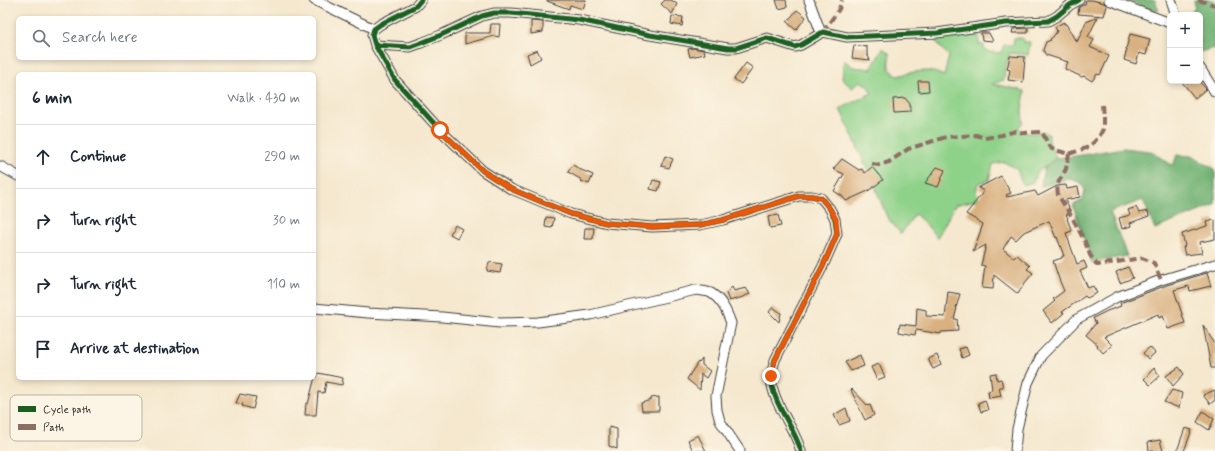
<!DOCTYPE html>
<html lang="en">
<head>
<meta charset="utf-8">
<style>
	body { margin:0; font-family:Mynerve,sans-serif; background:#f2f2f3; color:#1f2937 }
	.controls { position:absolute; right:12px; top:12px; display:grid; overflow:hidden; border-radius:6px; box-shadow:0 2px 6px #0003 }
	.controls button { width:36px; height:36px; display:grid; place-items:center; padding:0; border:0; border-bottom:1px solid #e0e1e3; background:#fff; color:#1f2937; font:20px sans-serif }
	.stop { position:absolute; width:12px; height:12px; margin:-9px; border:3px solid #ea580c; border-radius:50%; background:#fff }
	.stop.end { background:#ea580c; border-color:#fff; box-shadow:0 1px 4px #0008 }
	.list { margin:0; padding:0; list-style:none }
	h2 { display:flex; justify-content:space-between; align-items:center; height:52px; margin:0; padding:0 16px; font-size:17px }
	h2 small { font-size:13px; font-weight:400; color:#747a83 }
	.list li { display:grid; grid-template-columns:26px 1fr auto; gap:12px; align-items:center; box-sizing:border-box; height:64px; padding:0 16px; border-top:1px solid #e0e1e3 }
	.list b { display:block; font-size:15px; white-space:nowrap }
	.list em { font-size:13px; font-style:normal; color:#747a83 }
	.icon { flex:none; width:22px; height:22px; fill:none; stroke:currentColor; stroke-width:2; stroke-linecap:round; stroke-linejoin:round }
	.map { position:relative; flex:none; width:1215px; height:451px; overflow:hidden }
	.search { position:absolute; background:#fff; box-shadow:0 2px 6px #0003; left:16px; top:16px; width:300px; height:44px; display:flex; align-items:center; gap:10px; box-sizing:border-box; padding:0 14px; border-radius:6px; color:#747a83; font-size:15px }
	.panel { position:absolute; background:#fff; box-shadow:0 2px 6px #0003; left:16px; top:72px; width:300px; height:308px; border-radius:6px }
	.map>svg:first-child { display:block }
</style>
</head>
<body>
<div class="map">
<svg width="1215" height="451" viewBox="0 0 1215 451">
	<rect width="100%" height="100%" fill="#fcf5e5"/>
	<filter id="ink" filterUnits="userSpaceOnUse"><feTurbulence type="fractalNoise" baseFrequency=".025" numOctaves="2"/><feDisplacementMap in="SourceGraphic" scale="8" xChannelSelector="R" yChannelSelector="G"/><feConvolveMatrix kernelMatrix="1 2 1 2 8 2 1 2 1" color-interpolation-filters="sRGB"/></filter>
	<filter id="wash" filterUnits="userSpaceOnUse"><feTurbulence type="fractalNoise" baseFrequency=".012" numOctaves="4" result="noise"/><feDisplacementMap in="SourceGraphic" scale="16" xChannelSelector="R" yChannelSelector="G"/><feGaussianBlur stdDeviation="0.9" result="paint"/><feColorMatrix in="noise" values="0 0 0 0 0 0 0 0 0 0 0 0 0 0 0 0 0 1.4 0 .05"/><feComposite in="paint" operator="in"/></filter>
	<g filter="url(#wash)">
		<rect width="100%" height="100%" fill="#f5e8cf"/>
		<!-- green -->
		<path fill="#8ed189" stroke="#557652" d="M979,30V44L984,45V49L989,52L1001,53L1004,45H1013L1014,38H1022L1023,42H1030L1028,55L1010,53L1005,68L1004,80L992,84L1012,88L1025,91L1022,110L1023,122L1018,128C1028,135 1032,134 1043,131L1049,135V141L1056,158L1038,172L1033,182L1024,185L1021,181L1017,169L1004,162L993,164L989,180L978,183L976,191L979,199L955,205L937,238L926,224L915,214L901,234L887,217L872,179L840,109L872,93L868,86L860,81L852,88L842,79L844,60L853,67L871,69L883,48L890,54C888,65 887,70 898,76C915,71 928,68 944,76L949,56L942,49L934,39Z"/>
		<!-- forest -->
		<path fill="#72b375" stroke="#476848" d="M1126,0H1155L1159,10L1156,12Z
			M1194,0H1215V48L1200,52V15H1190L1195,7Z
			M1123,148L1150,151L1172,165H1173L1177,155L1191,156L1215,169V205L1155,229L1143,200L1110,212L1127,256L1092,263L1073,205L1083,200L1085,190L1080,182L1069,179L1041,186L1044,168L1056,158L1076,156Z"/>
		<g id="blocks">
			<!-- building -->
			<path fill="#d9b181" d="M547,0H586L583,9L570,5L569,9L547,1Z
				M665,0H671L677,4L672,14L661,4Z
				M776,0H786L787,7L779,9Z
				M1086,0H1092L1104,3L1107,6L1104,16L1078,14L1079,7L1085,4Z
				M797,10L806,17L796,30L787,22Z
				M672,16L683,17L682,26L671,24Z
				M1098,17L1088,37L1094,40L1090,47L1109,56L1100,75L1097,74L1092,81L1084,76L1082,77L1065,69L1068,62L1046,55L1043,50L1046,42L1051,40L1050,39L1053,37L1057,31L1055,27L1064,22V24H1066L1075,40V38L1077,42L1086,22Z
				M531,21L543,22V32L531,34Z
				M491,24H500L499,37L494,36L465,44V33H490Z
				M1028,28V33H1012L1013,29Z
				M981,33H989L993,41L982,40Z
				M1130,34L1150,39L1146,55L1139,53L1136,64L1124,60L1127,49H1126Z
				M854,45L867,47V54L870,60L852,58Z
				M693,48L704,50L705,54L690,57L688,49Z
				M537,50L541,58L530,64L527,54Z
				M1010,56L1025,57L1023,82L1008,80L1010,70L1007,69Z
				M746,63L753,68L741,84L734,79Z
				M918,81H928L929,91L919,92Z
				M1181,81H1199L1206,89L1195,98Z
				M905,98L910,104V112L894,113L893,99Z
				M665,156L673,159L669,168L661,166Z
				M842,159L859,170L862,169L865,173L872,167L883,180L868,191L846,201L842,196L834,191L844,174L833,169Z
				M573,165L579,169L593,175L589,184L581,181L582,180L568,172Z
				M937,167L945,170L938,187L925,183Z
				M1001,176L1011,193L1006,195L1007,197L1035,191L1038,196L1057,186L1066,185L1067,189L1078,187L1080,197L1065,200L1071,212L1066,215L1068,218L1067,219L1072,231L1066,233L1077,264L1084,261L1087,268L1080,271L1088,288L1093,286L1097,293L1087,298L1085,296L1062,312L1064,313L1052,323L1043,311L1055,301L1053,299L1064,291L1059,279L1053,261L1062,258V256H1064L1057,237L1056,238L1049,221L1024,232L1016,240L1011,236L1003,249L1014,258L1017,255L1030,266L1027,269L1033,273L1024,284L1018,294L994,275L993,289L982,288L985,266L981,265L986,245L973,252L983,224L966,214L984,191L978,188Z
				M653,180L661,182L658,191L650,189Z
				M1136,207L1139,213L1148,211L1149,216L1130,223L1131,226L1122,229L1119,218L1130,215L1128,210Z
				M778,215L781,226L770,228L768,217Z
				M546,217L554,218L552,228L545,227Z
				M1215,220V239L1200,242L1202,253L1185,255L1183,247L1185,246L1182,234L1207,226L1206,222Z
				M455,225L462,229L457,238L450,234Z
				M585,228H594L593,239H584Z
				M489,262L502,264L500,273L487,271Z
				M1128,267L1133,278L1120,283L1116,272Z
				M1207,273L1211,286L1190,291L1189,286L1174,290L1185,323L1168,329L1163,316L1159,318L1158,314L1104,337L1112,345L1103,353L1097,346L1098,345L1086,335L1096,323L1093,318L1107,311L1121,306L1120,303L1167,285Z
				M732,287L734,291L746,288L750,294L740,298L729,301L726,293Z
				M948,292L960,294L956,308H957L954,319H957L958,331L941,332V334L916,330L915,335L899,332L900,324L916,326L917,308L926,310V316L945,317Z
				M773,307L781,313L779,322L769,312Z
				M1203,325L1215,344V368H1211Z
				M966,347L969,355L962,358L959,349Z
				M1150,347L1155,353L1148,359L1143,353Z
				M860,355L864,366L851,371L845,362Z
				M937,355L941,365L933,369L928,359Z
				M702,359V365L710,371L706,378L701,374L700,390L687,379L698,362L699,363Z
				M879,364L885,377L877,380L871,367Z
				M1179,367L1184,374L1173,386L1166,376Z
				M1154,368L1160,376L1150,385L1144,379Z
				M318,373L343,378L342,385L326,382L324,393L318,392L316,415H305L306,403L308,404L315,377H317Z
				M996,373L997,380L1001,379L1003,387H999L1001,396L989,398L988,391L992,390L990,374Z
				M852,389L868,406L870,405L874,415L865,420L851,390Z
				M1172,390L1182,393L1179,408L1164,402Z
				M1215,390V400L1210,404L1203,395Z
				M240,394L256,397L253,409L242,406L243,404L236,403Z
				M659,397V411H642L641,403L651,400V398Z
				M985,400L988,410L981,412L978,403Z
				M846,408L850,421L839,425L834,415Z
				M1203,411L1214,419L1209,430L1197,422Z
				M609,427L617,429V449L609,446Z
				M1185,428L1192,430L1184,451H1177Z
				M698,435L706,451H693L688,440Z
				M1160,440L1163,451H1149L1148,442Z"/>
		</g>
	</g>
	<g filter="url(#ink)">
		<use href="#blocks" fill-opacity="0" stroke="#3d3b37" stroke-width="1"/>
		<g fill="none" stroke-linecap="round" stroke-linejoin="round">
			<!-- street casing -->
			<g stroke="#3d3b37" stroke-width="11">
				<path id="street" d="M314,0L374,29
					M421,0L416,6L381,24L374,29L372,35L375,45L395,80L440,130L483,171L511,189L571,214L607,223L652,227L700,225L723,220L799,196H812L821,198L830,209L835,219L837,234L823,266L775,360C774,365 771,372 771,378C773,405 794,426 801,451
					M809,0L821,33
					M1109,0L1170,23
					M1171,0L1176,15
					M375,45L410,47L421,43L441,35L482,16L494,13H511L579,20L650,35L728,48H736L767,38L795,47L801,45L823,32L847,37L937,33L1006,23L1048,21L1057,16L1070,5L1079,0
					M1200,68L1215,92
					M0,166L18,176
					M314,308L368,313L442,317L500,323L538,322L590,315L696,290C700,291 707,291 711,293C722,300 727,312 731,323L716,396L717,410L720,421L740,451
					M1015,451L1017,429L1028,383L1041,356L1077,319L1117,297L1161,280L1215,264"/>
			</g>
			<!-- street -->
			<use href="#street" stroke="#fff" stroke-width="9"/>
			<!-- quiet -->
			<path stroke="#8d6e63" stroke-width="4" stroke-dasharray="8 4" stroke-linecap="butt" d="M1198,0L1215,5
				M823,32L839,9L842,0
				M1069,154L1066,169L1057,185L1058,195L1072,217L1085,242L1090,255L1097,265L1142,258L1154,263L1161,280
				M872,164L879,165L889,162L908,149L946,137L976,135L985,138L1002,135L1016,131L1024,133L1042,132L1047,142L1052,149L1069,154L1089,147L1099,137L1103,129V117L1102,105"/>
			<!-- cycleway casing -->
			<g stroke="#fcf5e5" stroke-width="8">
				<path id="cycleway" d="M421,0L416,6L381,24L374,29L372,35L375,45L395,80L440,130L483,171L511,189L571,214L607,223L652,227L700,225L723,220L799,196H812L821,198L830,209L835,219L837,234L823,266L775,360C774,365 771,372 771,378C773,405 794,426 801,451
					M375,45L410,47L421,43L441,35L482,16L494,13H511L579,20L650,35L728,48H736L767,38L795,47L801,45L823,32L847,37L937,33L1006,23L1048,21L1057,16L1070,5L1079,0"/>
			</g>
			<!-- cycleway -->
			<use href="#cycleway" stroke="#1b5e20" stroke-width="5"/>
		</g>
	</g>
	<g fill="none" stroke-linecap="round" stroke-linejoin="round" filter="url(#ink)">
		<!-- route -->
		<path stroke="#ea580c" stroke-width="5" d="M440,130L483,171L511,189L571,214L607,223L652,227L700,225L723,220L799,196H812L821,198L830,209L836,219L837,234L823,266L775,360L771,376"/>
	</g>
	<!-- legend -->
	<rect x="10" y="395" width="132" height="46" rx="6" fill="#fcf5e5" stroke="#b9b4a9" stroke-width="1"/>
	<rect x="18" y="406" width="18" height="6" fill="#1b5e20"/>
	<rect x="18" y="424" width="18" height="6" fill="#8d6e63"/>
	<g font-size="11" fill="#1c1c1c">
		<text x="43" y="413">Cycle path</text>
		<text x="43" y="431">Path</text>
	</g>
</svg>
<div class="controls">
<button>+</button>
<button>−</button>
</div>
<div class="stop" style="left:440px;top:130px"></div>
<div class="stop end" style="left:771px;top:376px"></div>
<div class="search"><svg class="icon" aria-label="search" viewBox="0 0 24 24"><circle cx="10" cy="10" r="6"/><path d="M15 15l6 6"/></svg>Search here</div>
<section class="panel">
<h2>6 min<small>Walk · 430 m</small></h2>
<ul class="list">
<li><svg class="icon" aria-label="ahead" viewBox="0 0 24 24"><path d="M12 20V5M6 11l6-6 6 6"/></svg><div><b>Continue</b></div><em>290 m</em></li>
<li><svg class="icon" aria-label="right" viewBox="0 0 24 24"><path d="M7 20v-9h11M14 6l5 5-5 5"/></svg><div><b>Turn right</b></div><em>30 m</em></li>
<li><svg class="icon" aria-label="right" viewBox="0 0 24 24"><path d="M7 20v-9h11M14 6l5 5-5 5"/></svg><div><b>Turn right</b></div><em>110 m</em></li>
<li><svg class="icon" aria-label="arrive" viewBox="0 0 24 24"><path d="M6 21V4h12l-3 4 3 4H6"/></svg><div><b>Arrive at destination</b></div></li>
</ul>
</section>
</div>
</body>
</html>
